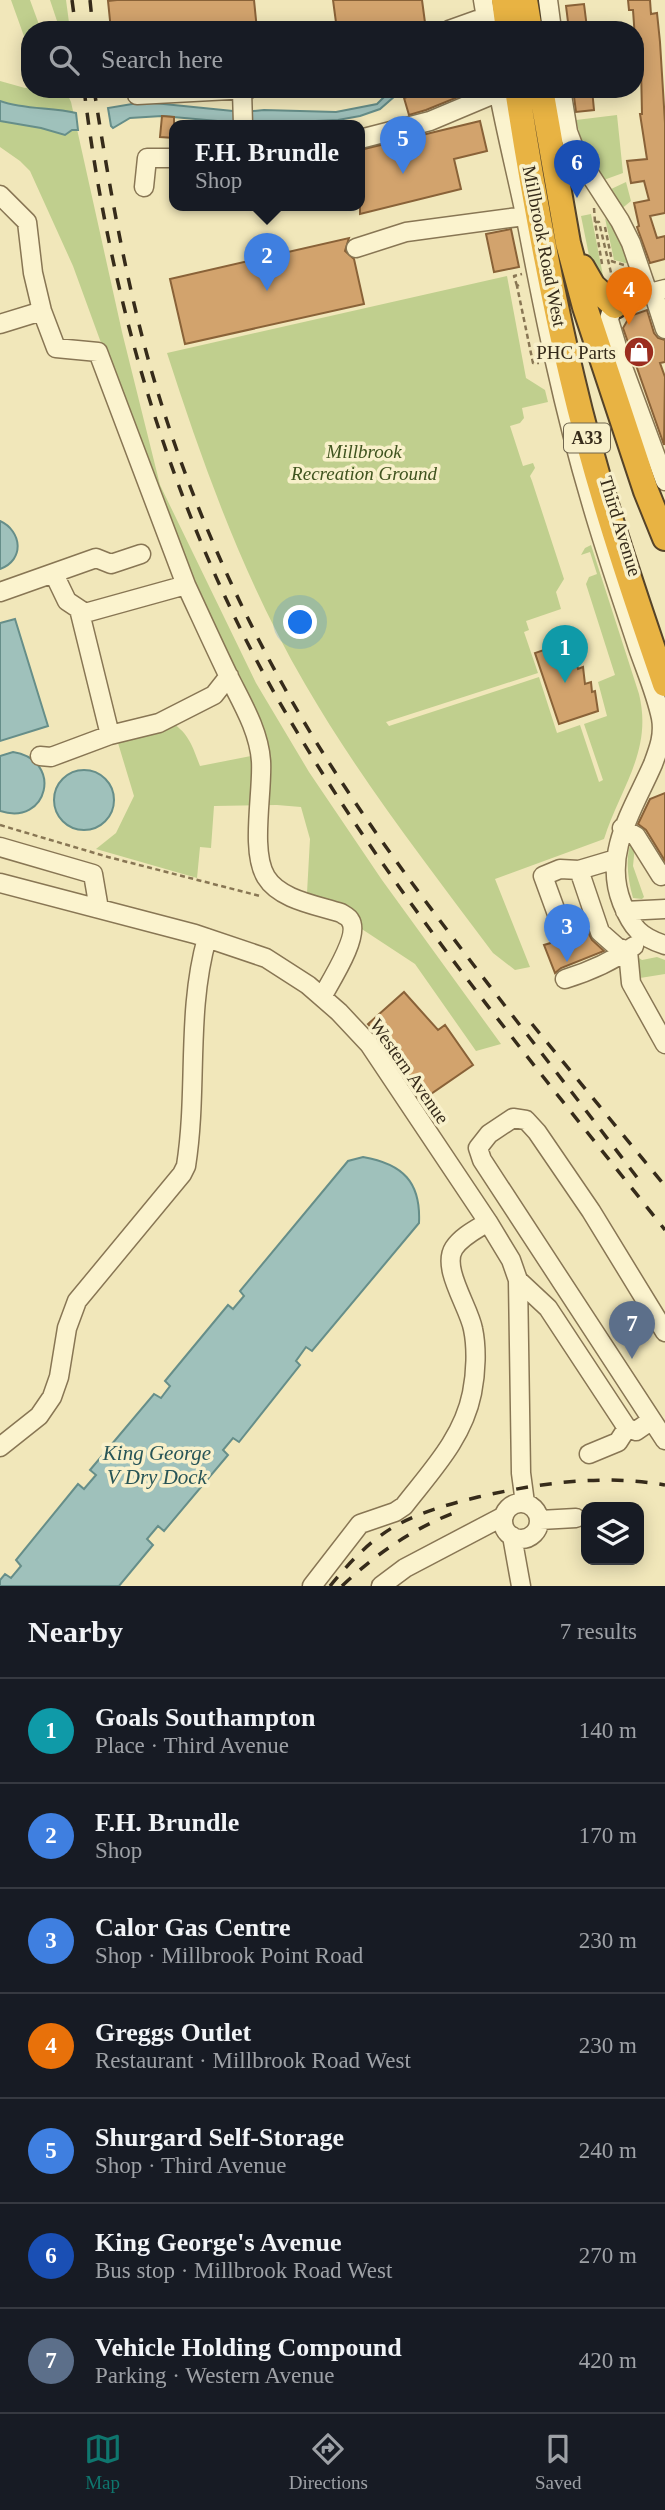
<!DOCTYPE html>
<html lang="en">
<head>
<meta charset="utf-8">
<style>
	body { margin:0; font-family:"Times New Roman",serif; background:#242831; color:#f1f3f6 }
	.controls { position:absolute; right:21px; bottom:21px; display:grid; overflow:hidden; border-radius:14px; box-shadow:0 4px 18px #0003 }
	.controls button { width:63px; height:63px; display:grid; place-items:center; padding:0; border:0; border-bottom:2px solid #363941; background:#171b24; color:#f1f3f6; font:35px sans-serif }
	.you { position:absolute; left:301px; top:623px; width:24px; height:24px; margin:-18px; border:5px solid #fff; border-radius:50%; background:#1a73e8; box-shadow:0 0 0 10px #1a73e833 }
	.badge { display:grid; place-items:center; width:46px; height:46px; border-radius:50%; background:#0f766e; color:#fff; font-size:23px; font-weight:700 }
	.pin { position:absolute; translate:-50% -58px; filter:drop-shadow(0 2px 4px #0008) }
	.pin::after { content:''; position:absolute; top:37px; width:24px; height:21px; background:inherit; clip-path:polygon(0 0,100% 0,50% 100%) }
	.popup { position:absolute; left:169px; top:120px; width:196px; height:91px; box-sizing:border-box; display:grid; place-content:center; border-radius:14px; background:#171b24; filter:drop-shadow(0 2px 5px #0005); font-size:23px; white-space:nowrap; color:#9ea1a6 }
	.popup b { font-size:26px; color:#f1f3f6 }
	.popup::after { content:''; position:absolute; left:50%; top:100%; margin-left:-14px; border:14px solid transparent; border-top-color:#171b24 }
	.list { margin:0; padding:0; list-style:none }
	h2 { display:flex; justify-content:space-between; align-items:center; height:91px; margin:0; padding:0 28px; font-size:30px }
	h2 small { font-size:23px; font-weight:400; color:#9ea1a6 }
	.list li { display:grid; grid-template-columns:46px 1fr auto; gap:21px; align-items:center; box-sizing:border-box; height:105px; padding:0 28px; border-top:2px solid #363941 }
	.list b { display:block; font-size:26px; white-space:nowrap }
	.list p { margin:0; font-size:23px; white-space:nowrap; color:#9ea1a6 }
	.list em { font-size:23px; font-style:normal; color:#9ea1a6 }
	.icon { flex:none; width:38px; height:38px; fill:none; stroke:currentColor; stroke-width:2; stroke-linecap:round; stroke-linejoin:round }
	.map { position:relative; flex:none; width:665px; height:1586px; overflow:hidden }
	.search { position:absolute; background:#171b24; box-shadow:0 4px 18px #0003; left:21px; right:21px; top:21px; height:77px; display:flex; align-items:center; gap:18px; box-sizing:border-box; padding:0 24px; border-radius:28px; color:#9ea1a6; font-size:26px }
	.sheet { height:826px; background:#171b24 }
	nav { display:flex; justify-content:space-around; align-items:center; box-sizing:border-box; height:98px; border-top:2px solid #363941; background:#171b24; font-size:19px; color:#9ea1a6 }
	nav a { display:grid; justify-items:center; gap:4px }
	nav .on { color:#0f766e }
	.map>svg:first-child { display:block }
</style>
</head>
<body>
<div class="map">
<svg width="665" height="1586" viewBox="0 0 665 1586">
	<rect width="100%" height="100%" fill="#f1e7ba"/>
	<!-- green -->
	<path fill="#c0cf8e" d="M11,0H30L41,30H30V53Z
		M50,0H66L70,30H60Z
		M0,81L25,88L30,87V89H65L71,102L122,332L160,485L256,683L309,772L382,880L501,1044L476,1051L415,964L307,893L310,839L301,807L277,805L214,806L211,848L200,847L197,878L96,849L116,833L134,796L118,743L172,723C189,733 193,748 200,766L251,756L256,764L253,710L155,491L73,266L30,171L20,161L0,147Z
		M617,115L623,173L601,181L583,147L576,120Z
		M562,143L585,186L575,190L561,150Z
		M626,182L631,201L620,210L607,191Z
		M591,214L606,291L594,280L581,216Z
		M605,218L615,230L629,264L614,260Z
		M507,276L526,378L545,390L548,402L522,408L524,418L520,423L510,426L523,466L533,463L535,468L530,476L532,481L564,579L556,592L561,609L526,621L529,630L524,632L538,673L386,722L389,726L539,677L557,733L580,725L599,782L603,780L584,724L607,716L598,682L615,675L586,584L589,577L597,574L590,552L581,555L585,548L591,545L639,694C653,751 620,788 604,839L495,879L530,967L515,970L493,953C428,866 360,779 305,684C244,579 204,468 167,353Z
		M631,842L635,846L633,866L644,897L642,899L633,898C628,880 625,859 631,842Z
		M657,957L665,960V974L640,978L636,981L635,963L639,958L642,960Z"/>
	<!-- water -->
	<path fill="#9fc1bb" stroke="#668e89" stroke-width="2" d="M392,89H403L380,109L360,116L338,120L251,124L162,116L130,118L113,128L111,126L108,108L144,102L243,112L264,110L336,112L377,104Z
		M0,101C25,110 51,107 76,113L78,130H72L65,135L41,128L0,121Z
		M0,521C22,531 25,560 0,569Z
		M15,619L48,726L0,741V623Z
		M13,752C64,760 48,827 0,811V756Z
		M54 800a30 30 0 1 1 60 0a30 30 0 1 1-60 0Z
		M363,1157C403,1164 421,1182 419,1223L312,1351L306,1347L296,1361L300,1365L239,1442L233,1438L223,1450L228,1455L164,1531L158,1526L147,1539L153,1545L119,1586H0V1580L5,1574L11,1578L21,1566L16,1560L78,1484L84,1489L96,1475L90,1470L154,1394L161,1398L170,1386L165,1381L228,1305L233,1309L244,1296L240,1291L348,1161Z"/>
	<!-- building -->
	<path fill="#d2a36d" stroke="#896238" stroke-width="2" d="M117,0H254L257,30H111L108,1Z
		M333,0H422L426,30H337Z
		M628,0H650L651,14L657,13L660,42L665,123V213L650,216L657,238L665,236V259L650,263L637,227L639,226L634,203L649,200L644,181L631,183L627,161L647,159L640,114H642L641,67H637L633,10H629Z
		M584,4L587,28L569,30L566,6Z
		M430,89H467L468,93L426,110L409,115L404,98Z
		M573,89H592L594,110L576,112Z
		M162,116L174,117V138L160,137Z
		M480,121L487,151L454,159L461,189L360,214V150Z
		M511,229L519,267L494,272L486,234Z
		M349,238L345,251L354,259L364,304L185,344L170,279Z
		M647,310L654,333L658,338L665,340V362L660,363L665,377L664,445L623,328L630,316Z
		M570,641L578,669L583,667L585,684L591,682L592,692L595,691L598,711L559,724L535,653Z
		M665,793V861L646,830L638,824L650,799Z
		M588,932L592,940L604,951L561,968L555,973L544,945Z
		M404,992L438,1030L445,1025L473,1065L425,1098L391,1050L368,1024Z"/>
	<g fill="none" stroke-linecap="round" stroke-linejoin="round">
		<!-- minor casing -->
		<g stroke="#887654" stroke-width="21">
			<path id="minor" d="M483,0L488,30
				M548,0L552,30
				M449,30L477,20H486
				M136,89L137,95L249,89
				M498,89C506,133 517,175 526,219C544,314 563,408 591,502C605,551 622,599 638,648C646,671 656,694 661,718C664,735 659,748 653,764C634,808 602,853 622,903C632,928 640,937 665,945
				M561,89L568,132L576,153L620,221L631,243L648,293
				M242,90L243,125
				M360,139L430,121L499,92
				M144,187L147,158H174
				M0,195L27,222L33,273L42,311L0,324
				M356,248L406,232L525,216
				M665,289C647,294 611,298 609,320L624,370L665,481
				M653,292L665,329
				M42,311L56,348L98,352L186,585L85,613L67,601L54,574
				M186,585C200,615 214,646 229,677C242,703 259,731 261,761C263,792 250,851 266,877C280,900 317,905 341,913C344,915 349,917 350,920C361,935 330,982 322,997
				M0,592L96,558L111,564L141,554
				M79,609L110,735L159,723L214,695L229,676
				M40,756L51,757L110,735
				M622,828L636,836L661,876L665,874
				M0,847L93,874L99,909
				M616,859L579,870L600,932L617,947L628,951L631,983L665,1044
				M579,870L560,869L543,876L562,928L595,918
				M0,883L195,934L266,958L308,985L339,1012L369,1044L488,1222L511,1260L518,1280L521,1473L525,1503
				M625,911L665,909
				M565,979C591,971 613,961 634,946
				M518,1280L548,1308L627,1428L636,1431L652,1420
				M665,1332L591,1211L537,1132L526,1120L513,1118L489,1134L478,1148L482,1160L665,1440
				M0,1447L39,1416L52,1397L59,1377L67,1328L77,1301L182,1174L186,1166C198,1090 186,1012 207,938
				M589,1454L618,1442L627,1428
				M503 1521a18 18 0 1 1 36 0a18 18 0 1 1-36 0Z
				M540,1520L576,1518
				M512,1536L521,1586
				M312,1586L360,1524L395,1512L404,1506C432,1470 463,1438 472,1393C476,1373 477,1348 473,1329C469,1307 441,1268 454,1248C462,1236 477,1229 488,1222
				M381,1586L405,1568L504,1516"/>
		</g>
		<!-- highway casing -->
		<g stroke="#554329" stroke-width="28">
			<path id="highway" d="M504,0L508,30
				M525,0L530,30
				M517,89C532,186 549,282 572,378C596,481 630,583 665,684
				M541,89L568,243L585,307L646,491L665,538
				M582,267L593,286L615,306"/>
		</g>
		<!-- path -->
		<path stroke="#887654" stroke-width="2.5" stroke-dasharray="5 3.5" stroke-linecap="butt" d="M594,208L595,222
			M605,227L612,261
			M611,261L624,265
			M602,264L595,222H599L612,277
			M519,285L517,286L533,363H539
			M517,286L514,276L522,274
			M0,825L108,857L260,896"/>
		<!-- minor -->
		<use href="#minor" stroke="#fbf3ce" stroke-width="18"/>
		<!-- highway -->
		<use href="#highway" stroke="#e8b343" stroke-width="24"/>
		<!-- rail -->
		<path stroke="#362b1a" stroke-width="3.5" stroke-dasharray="12 12" stroke-linecap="butt" d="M72,0L76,30
			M90,0L93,30
			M84,89C110,301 171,510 276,696C384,886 530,1059 665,1230
			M94,89C106,166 119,242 137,316C168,445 220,572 284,687C341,790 411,883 482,976C535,1045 589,1114 642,1184
			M532,1024L665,1186
			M330,1586C349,1563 370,1540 397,1525C423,1511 450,1504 478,1497C540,1483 602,1474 665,1485
			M342,1586C376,1554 412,1529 456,1512"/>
	</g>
	<!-- icons -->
	<defs>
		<g id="shop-disc" transform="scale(1.575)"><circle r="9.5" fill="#9b2d1f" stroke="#f8f0ca"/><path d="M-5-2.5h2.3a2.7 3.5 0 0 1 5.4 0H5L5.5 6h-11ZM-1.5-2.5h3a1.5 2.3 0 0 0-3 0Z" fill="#fff"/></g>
	</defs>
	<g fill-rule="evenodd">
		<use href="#shop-disc" x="639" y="352"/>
	</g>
	<g text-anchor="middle" stroke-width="7" stroke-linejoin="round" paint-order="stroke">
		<!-- shield labels -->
		<rect fill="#f8f0ca" stroke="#70664f" stroke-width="2" x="564" y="423.5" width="46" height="29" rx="5"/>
		<g font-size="18" font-weight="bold" fill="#362b1a">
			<text x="587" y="444">A33</text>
		</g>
		<!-- street labels -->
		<g font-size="19" fill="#362b1a" stroke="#f8f0ca">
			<text transform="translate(545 246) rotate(79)" y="7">Millbrook Road West</text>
			<text transform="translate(621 526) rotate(73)" y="7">Third Avenue</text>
			<text transform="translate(410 1071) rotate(55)" y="7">Western Avenue</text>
		</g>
		<!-- poi labels -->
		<g font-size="19" fill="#362b1a" stroke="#f8f0ca" text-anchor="end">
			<text x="616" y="359">PHC Parts</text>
		</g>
		<!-- park labels -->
		<g font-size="19" font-style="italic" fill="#40541f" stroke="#f8f0ca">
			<text x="364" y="458">Millbrook<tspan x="364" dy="22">Recreation Ground</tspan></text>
		</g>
		<!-- water labels -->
		<g font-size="21" font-style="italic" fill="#285557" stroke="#f8f0ca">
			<text x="157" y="1460">King George<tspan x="157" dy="24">V Dry Dock</tspan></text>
		</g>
	</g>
</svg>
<div class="controls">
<button><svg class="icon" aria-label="layers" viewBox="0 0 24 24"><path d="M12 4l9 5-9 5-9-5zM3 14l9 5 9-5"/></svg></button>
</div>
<div class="you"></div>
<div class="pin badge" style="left:565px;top:683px;background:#0f9aa8">1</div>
<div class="pin badge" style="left:267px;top:291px;background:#3f7fe0">2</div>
<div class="popup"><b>F.H. Brundle</b>Shop</div>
<div class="pin badge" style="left:567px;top:962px;background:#3f7fe0">3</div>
<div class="pin badge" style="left:629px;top:325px;background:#e8710a">4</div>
<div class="pin badge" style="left:403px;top:174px;background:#3f7fe0">5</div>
<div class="pin badge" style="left:577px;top:198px;background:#1a4fb4">6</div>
<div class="pin badge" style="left:632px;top:1359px;background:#5c6f8a">7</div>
<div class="search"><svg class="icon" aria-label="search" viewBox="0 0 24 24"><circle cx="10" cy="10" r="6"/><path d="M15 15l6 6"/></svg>Search here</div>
</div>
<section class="sheet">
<h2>Nearby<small>7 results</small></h2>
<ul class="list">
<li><span class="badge" style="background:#0f9aa8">1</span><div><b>Goals Southampton</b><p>Place · Third Avenue</p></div><em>140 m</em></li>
<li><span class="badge" style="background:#3f7fe0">2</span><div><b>F.H. Brundle</b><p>Shop</p></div><em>170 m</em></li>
<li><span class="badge" style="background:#3f7fe0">3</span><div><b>Calor Gas Centre</b><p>Shop · Millbrook Point Road</p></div><em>230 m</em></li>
<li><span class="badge" style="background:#e8710a">4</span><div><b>Greggs Outlet</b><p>Restaurant · Millbrook Road West</p></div><em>230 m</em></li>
<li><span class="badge" style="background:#3f7fe0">5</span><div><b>Shurgard Self-Storage</b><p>Shop · Third Avenue</p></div><em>240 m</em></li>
<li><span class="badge" style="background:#1a4fb4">6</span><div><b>King George's Avenue</b><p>Bus stop · Millbrook Road West</p></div><em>270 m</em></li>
<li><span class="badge" style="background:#5c6f8a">7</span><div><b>Vehicle Holding Compound</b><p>Parking · Western Avenue</p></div><em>420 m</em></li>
</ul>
</section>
<nav>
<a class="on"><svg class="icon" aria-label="map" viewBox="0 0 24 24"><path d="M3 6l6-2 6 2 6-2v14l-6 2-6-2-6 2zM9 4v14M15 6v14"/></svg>Map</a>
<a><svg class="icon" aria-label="directions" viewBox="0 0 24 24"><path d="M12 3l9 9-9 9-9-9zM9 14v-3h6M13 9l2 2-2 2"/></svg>Directions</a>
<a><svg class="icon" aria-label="saved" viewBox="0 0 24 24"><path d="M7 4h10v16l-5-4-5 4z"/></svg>Saved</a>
</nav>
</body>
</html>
